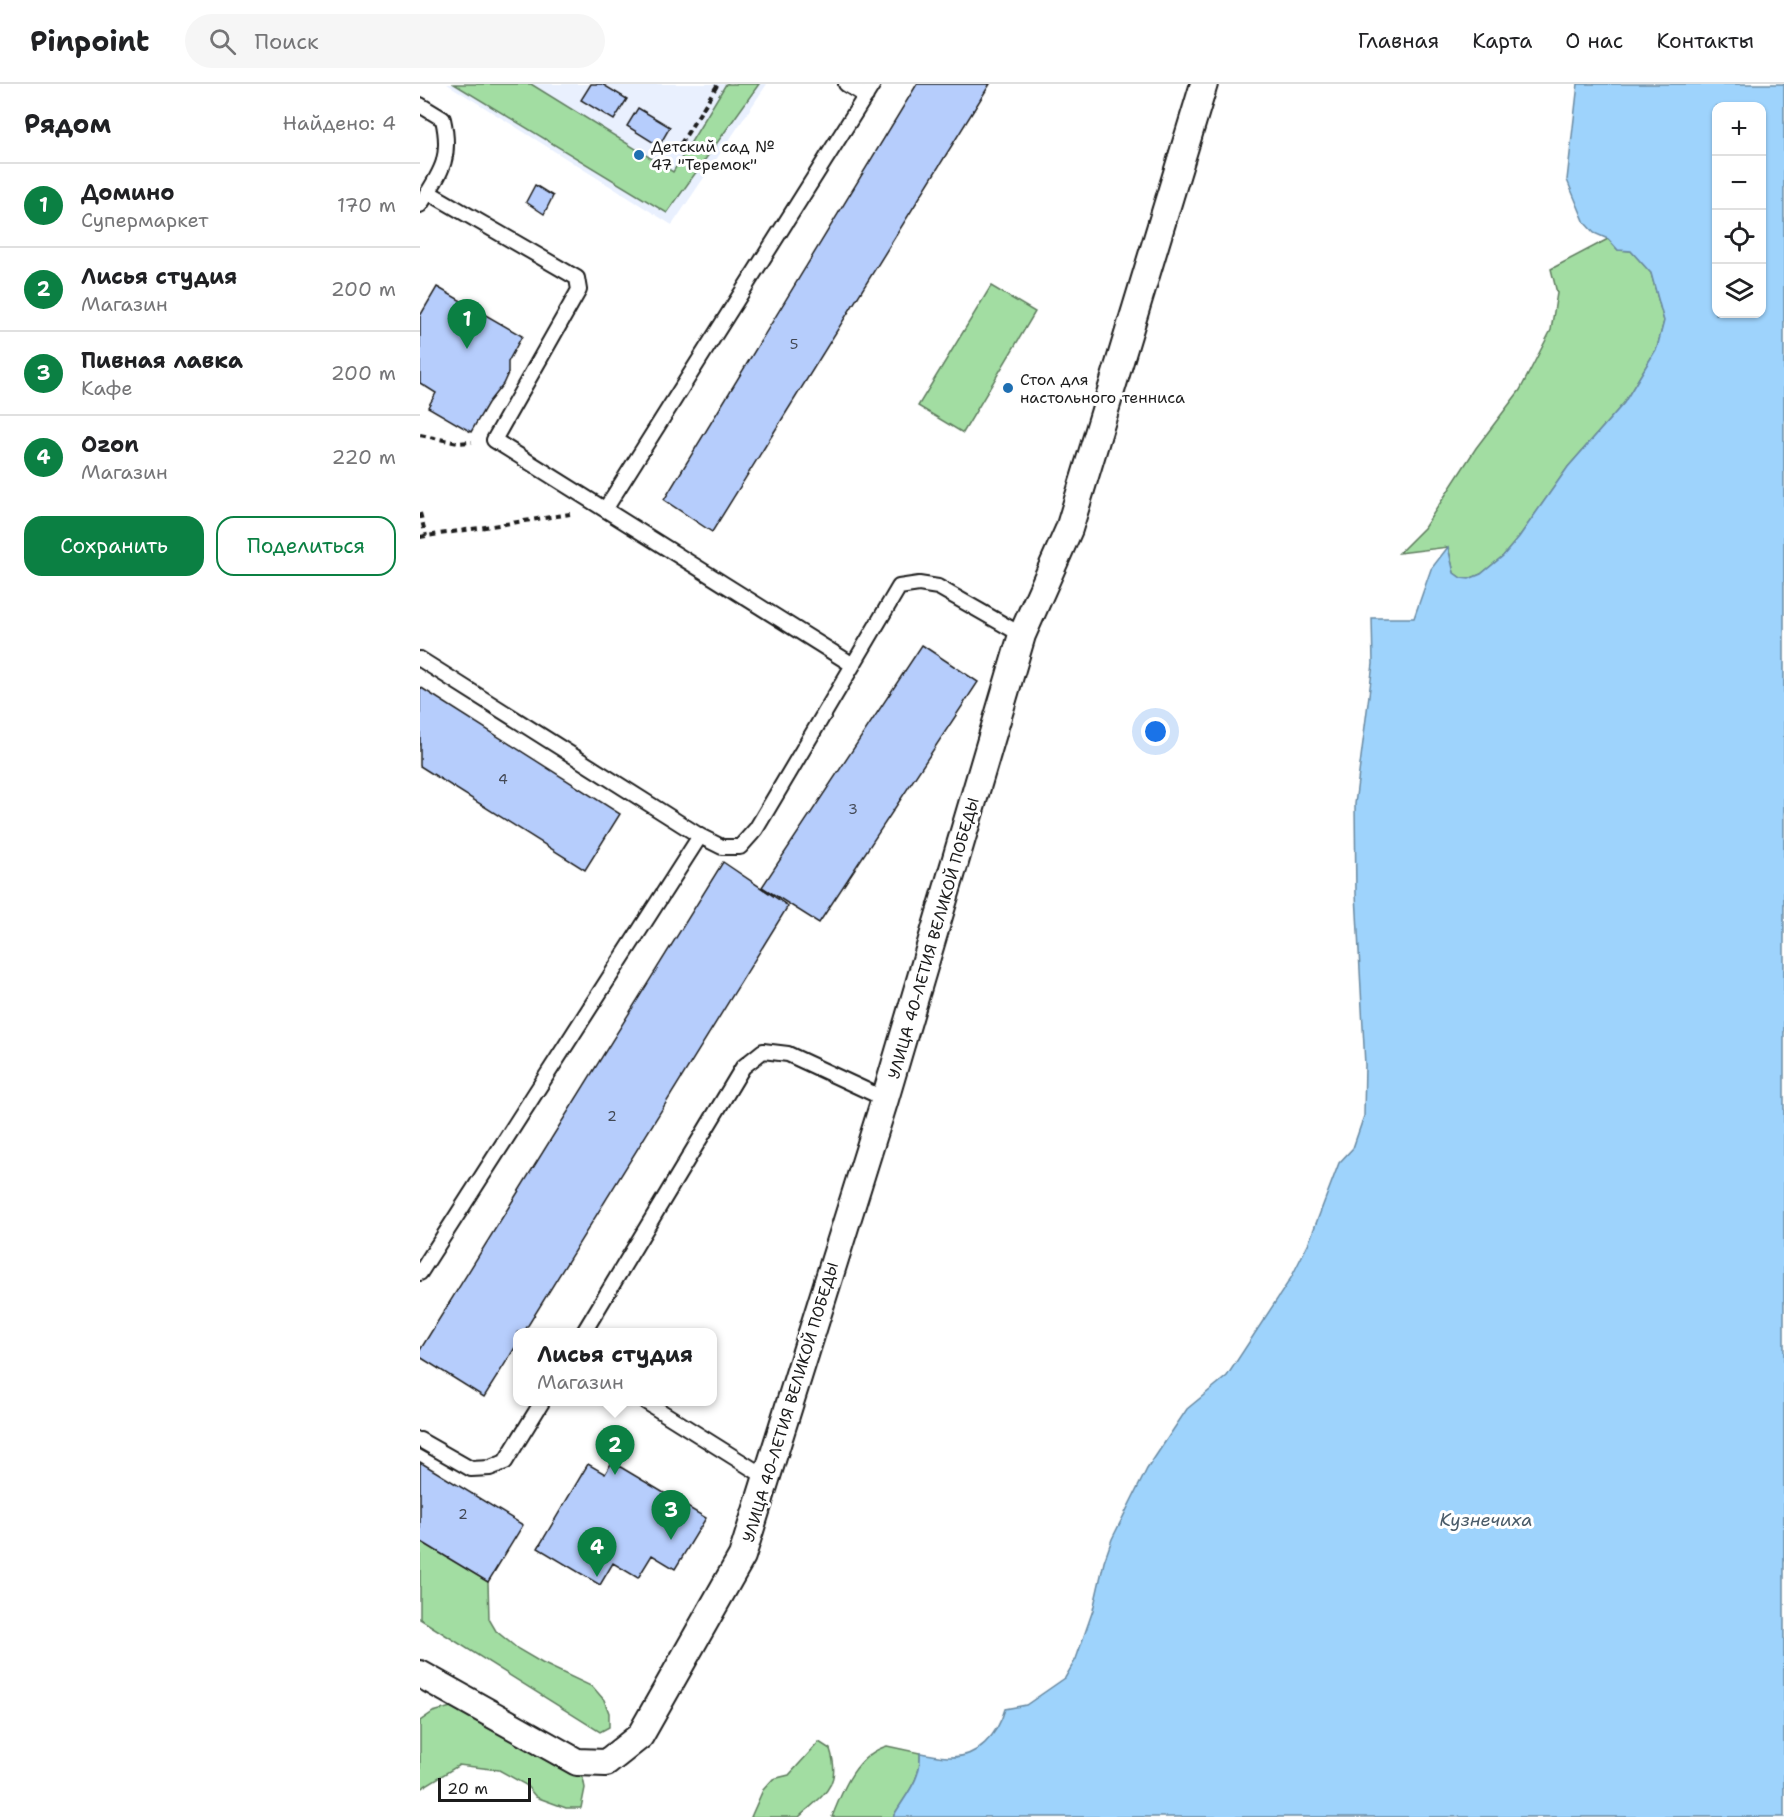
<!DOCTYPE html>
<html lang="ru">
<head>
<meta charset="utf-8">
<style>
	body { margin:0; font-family:"Shantell Sans",sans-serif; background:#f6f6f6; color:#202124 }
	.controls { position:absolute; right:18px; top:18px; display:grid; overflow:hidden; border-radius:12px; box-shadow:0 2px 4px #0004 }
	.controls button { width:54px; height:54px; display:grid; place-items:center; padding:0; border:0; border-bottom:2px solid #e0e0e0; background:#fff; color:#202124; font:30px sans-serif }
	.scale { position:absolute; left:18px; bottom:15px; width:93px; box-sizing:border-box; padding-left:6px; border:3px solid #1c1c1c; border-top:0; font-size:16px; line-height:21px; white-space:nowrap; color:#1c1c1c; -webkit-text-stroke:4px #fff; paint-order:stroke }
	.you { position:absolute; left:736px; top:648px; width:21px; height:21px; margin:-15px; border:4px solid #fff; border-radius:50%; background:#1a73e8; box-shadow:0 0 0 9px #1a73e833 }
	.badge { display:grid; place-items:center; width:39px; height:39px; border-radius:50%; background:#0b8043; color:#fff; font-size:20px; font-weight:700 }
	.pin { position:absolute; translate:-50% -50px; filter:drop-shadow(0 2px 3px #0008) }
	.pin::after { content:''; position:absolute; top:32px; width:21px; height:18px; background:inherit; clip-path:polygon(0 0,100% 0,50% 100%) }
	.popup { position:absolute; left:93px; top:1244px; width:204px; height:78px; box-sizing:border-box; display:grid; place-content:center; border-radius:12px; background:#fff; filter:drop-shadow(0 2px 4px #0005); font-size:20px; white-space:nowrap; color:#757577 }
	.popup b { font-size:22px; color:#202124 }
	.popup::after { content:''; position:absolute; left:50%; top:100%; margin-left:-12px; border:12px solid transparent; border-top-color:#fff }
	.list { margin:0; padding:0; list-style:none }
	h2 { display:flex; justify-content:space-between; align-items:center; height:78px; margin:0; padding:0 24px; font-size:26px }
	h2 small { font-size:20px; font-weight:400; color:#757577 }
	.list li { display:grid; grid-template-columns:39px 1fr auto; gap:18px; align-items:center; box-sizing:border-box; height:84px; padding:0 24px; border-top:2px solid #e0e0e0 }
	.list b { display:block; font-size:22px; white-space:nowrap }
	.list p { margin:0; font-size:20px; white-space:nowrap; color:#757577 }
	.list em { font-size:20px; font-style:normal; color:#757577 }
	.actions { display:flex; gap:12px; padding:18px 24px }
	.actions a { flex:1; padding:14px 0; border:2px solid #0b8043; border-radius:18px; text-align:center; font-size:21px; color:#0b8043 }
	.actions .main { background:#0b8043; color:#fff }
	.icon { flex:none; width:33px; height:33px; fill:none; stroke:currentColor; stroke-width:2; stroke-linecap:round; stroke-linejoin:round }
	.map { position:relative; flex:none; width:1364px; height:1733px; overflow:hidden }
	header { display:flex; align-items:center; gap:36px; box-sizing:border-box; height:84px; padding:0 30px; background:#fff; border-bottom:2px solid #e0e0e0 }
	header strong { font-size:28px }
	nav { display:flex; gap:33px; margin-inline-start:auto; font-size:21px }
	.search { width:420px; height:54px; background:#f6f6f6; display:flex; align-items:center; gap:15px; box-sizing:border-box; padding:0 21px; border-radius:33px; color:#757577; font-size:22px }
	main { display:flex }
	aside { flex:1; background:#fff }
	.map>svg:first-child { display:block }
</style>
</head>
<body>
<header>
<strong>Pinpoint</strong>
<div class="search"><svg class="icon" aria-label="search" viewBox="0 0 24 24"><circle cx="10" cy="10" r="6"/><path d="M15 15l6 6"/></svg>Поиск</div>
<nav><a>Главная</a><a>Карта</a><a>О нас</a><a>Контакты</a></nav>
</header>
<main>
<aside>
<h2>Рядом<small>Найдено: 4</small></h2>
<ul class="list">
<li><span class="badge">1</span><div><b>Домино</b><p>Супермаркет</p></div><em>170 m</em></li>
<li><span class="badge">2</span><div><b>Лисья студия</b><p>Магазин</p></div><em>200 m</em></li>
<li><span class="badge">3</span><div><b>Пивная лавка</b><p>Кафе</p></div><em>200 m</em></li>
<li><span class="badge">4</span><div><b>Ozon</b><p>Магазин</p></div><em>220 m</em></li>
</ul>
<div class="actions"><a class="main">Сохранить</a><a>Поделиться</a></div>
</aside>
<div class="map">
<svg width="1364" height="1733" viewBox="0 0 1364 1733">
	<rect width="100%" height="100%" fill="#fff"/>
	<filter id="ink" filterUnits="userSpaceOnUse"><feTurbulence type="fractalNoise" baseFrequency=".0167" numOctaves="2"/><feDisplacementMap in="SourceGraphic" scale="12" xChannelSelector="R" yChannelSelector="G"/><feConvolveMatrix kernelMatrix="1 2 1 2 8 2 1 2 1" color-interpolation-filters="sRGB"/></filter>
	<g filter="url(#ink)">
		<!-- built -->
		<path fill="#e9f0fe" d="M27,0H347L252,141Z"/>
		<!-- green -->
		<path fill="#a2dda2" stroke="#5f7c5f" stroke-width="1.5" d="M34,0H111L253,88L306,0H339L247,129Z
			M1188,155L1198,166L1211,167L1231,189L1244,237L1237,264L1204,319L1148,383L1099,453L1083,472L1061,490L1049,495L1041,494L1034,489L1028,463L979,469L1004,444L1056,364L1100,306L1131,246L1137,209L1131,185Z
			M571,202L615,228L543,349L498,322Z
			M0,1457L68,1498L69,1535L76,1547L98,1565L122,1579L173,1603L184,1616L189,1629V1643L180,1648L0,1535Z
			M31,1623C53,1624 66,1647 87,1651L163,1694L165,1704L161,1724H146L116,1713L106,1701L79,1686L39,1681L0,1705V1637L13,1628Z
			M399,1658L410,1665C422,1702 404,1710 379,1733H331L343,1706L353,1695L369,1691Z
			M467,1662L500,1669C502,1696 485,1711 473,1733H412C423,1705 436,1671 467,1662Z"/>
		<!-- water -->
		<path fill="#9ed3fc" stroke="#6a8aa2" stroke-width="1.5" fill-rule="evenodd" d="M1158,0H1364V1733H473C485,1711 502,1696 500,1669C509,1670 519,1673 528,1673C557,1675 578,1650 585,1625L606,1621L645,1594L656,1575L673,1526L684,1478L692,1455L727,1385L767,1325L807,1292L871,1194L889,1158L919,1079L933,1064L944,1032L945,981L936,810L935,720L953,580L952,534H994L1011,485L1028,463L1034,489L1041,494L1049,495L1061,490L1083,472L1099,453L1148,383L1204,319L1237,264L1244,237L1231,189L1211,167L1198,166L1188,155L1174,149L1165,139L1147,96ZM1296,22H1342V230H1296Z"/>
		<!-- building -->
		<path fill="#b6cdfc" stroke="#1c1c1c" stroke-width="1.5" d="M171,0H182L207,15L194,36L161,16Z
			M497,0H570L292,448L244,416Z
			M218,24L250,43L239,62L207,42Z
			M115,101L133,112L124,130L106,118Z
			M17,203L102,252L88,278V289L83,300L68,319L51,348L8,323L16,309L0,299V232Z
			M502,561L558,598L399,839L342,803Z
			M0,603L200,730L165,786L0,682Z
			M303,778L368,822L104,1248H98V1259L64,1313L0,1273V1266Z
			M0,1378L103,1441L68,1498L0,1457Z
			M192,1378L286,1434L255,1485L232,1471L218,1494L193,1479L180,1501L118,1464L168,1380L185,1390Z"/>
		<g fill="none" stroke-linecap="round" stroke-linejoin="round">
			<!-- lane casing -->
			<g stroke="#1c1c1c" stroke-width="18">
				<path id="lane" d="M426,0L446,12
					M0,21L23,35C32,75 21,88 0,121
					M8,108L157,194L159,206L74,356L433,581L479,503L499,500L518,503L602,551
					M186,424L453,0
					M0,575L280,752
					M0,1189L280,752L302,763H320L336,745L433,581
					M164,1248L323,983L343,967L368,970L465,1015
					M226,1318L347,1394
					M0,1356L51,1385L70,1384L85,1378L122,1318"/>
			</g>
			<!-- street casing -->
			<g stroke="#1c1c1c" stroke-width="30">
				<path id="street" d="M0,1590L157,1678L186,1679L220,1652L322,1472L465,1015L602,551L649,445L784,0"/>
			</g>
			<!-- path -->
			<path stroke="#1c1c1c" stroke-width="4" stroke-dasharray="6 4.5" stroke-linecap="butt" d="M255,69L298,0
				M0,351L38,359L52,358
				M0,429L6,452
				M0,453L150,430"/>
			<!-- lane -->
			<use href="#lane" stroke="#fff" stroke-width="14"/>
			<!-- street -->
			<use href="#street" stroke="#fff" stroke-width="26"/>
		</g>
	</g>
	<!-- markers -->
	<g fill="#1f6fb2" stroke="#fff" stroke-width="2">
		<circle cx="219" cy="71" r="6"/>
		<circle cx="588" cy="304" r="6"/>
	</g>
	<g text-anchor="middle" stroke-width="6" stroke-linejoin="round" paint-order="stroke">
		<!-- number labels -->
		<g font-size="14" fill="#424854">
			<text x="374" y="265">5</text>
			<text x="83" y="700">4</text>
			<text x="433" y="730">3</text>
			<text x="192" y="1037">2</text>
			<text x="43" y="1435">2</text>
		</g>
		<!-- poi labels -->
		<g font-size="16" fill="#1c1c1c" stroke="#fff" text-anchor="start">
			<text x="231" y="68">Детский сад №<tspan x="231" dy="18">47 "Теремок"</tspan></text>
			<text x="600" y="301">Стол для<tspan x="600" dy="18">настольного тенниса</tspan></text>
		</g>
		<!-- street labels -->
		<g font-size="16" fill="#1c1c1c" stroke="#fff">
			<text transform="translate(513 854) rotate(-74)" y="6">УЛИЦА 40-ЛЕТИЯ ВЕЛИКОЙ ПОБЕДЫ</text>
			<text transform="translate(370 1318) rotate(-73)" y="6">УЛИЦА 40-ЛЕТИЯ ВЕЛИКОЙ ПОБЕДЫ</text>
		</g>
		<!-- water labels -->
		<g font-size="18" font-style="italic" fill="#4a5c6a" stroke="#fff">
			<text x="1066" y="1442">Кузнечиха</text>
		</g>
	</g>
</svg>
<div class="controls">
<button>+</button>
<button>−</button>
<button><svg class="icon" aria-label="locate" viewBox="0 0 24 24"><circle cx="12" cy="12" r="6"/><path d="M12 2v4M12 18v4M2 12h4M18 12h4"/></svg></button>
<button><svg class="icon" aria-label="layers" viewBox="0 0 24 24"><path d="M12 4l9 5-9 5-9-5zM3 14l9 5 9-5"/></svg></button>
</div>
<div class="scale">20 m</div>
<div class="you"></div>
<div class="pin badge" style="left:47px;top:265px">1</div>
<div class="pin badge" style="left:195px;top:1391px">2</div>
<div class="popup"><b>Лисья студия</b>Магазин</div>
<div class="pin badge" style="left:251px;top:1456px">3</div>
<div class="pin badge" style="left:177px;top:1493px">4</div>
</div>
</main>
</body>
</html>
